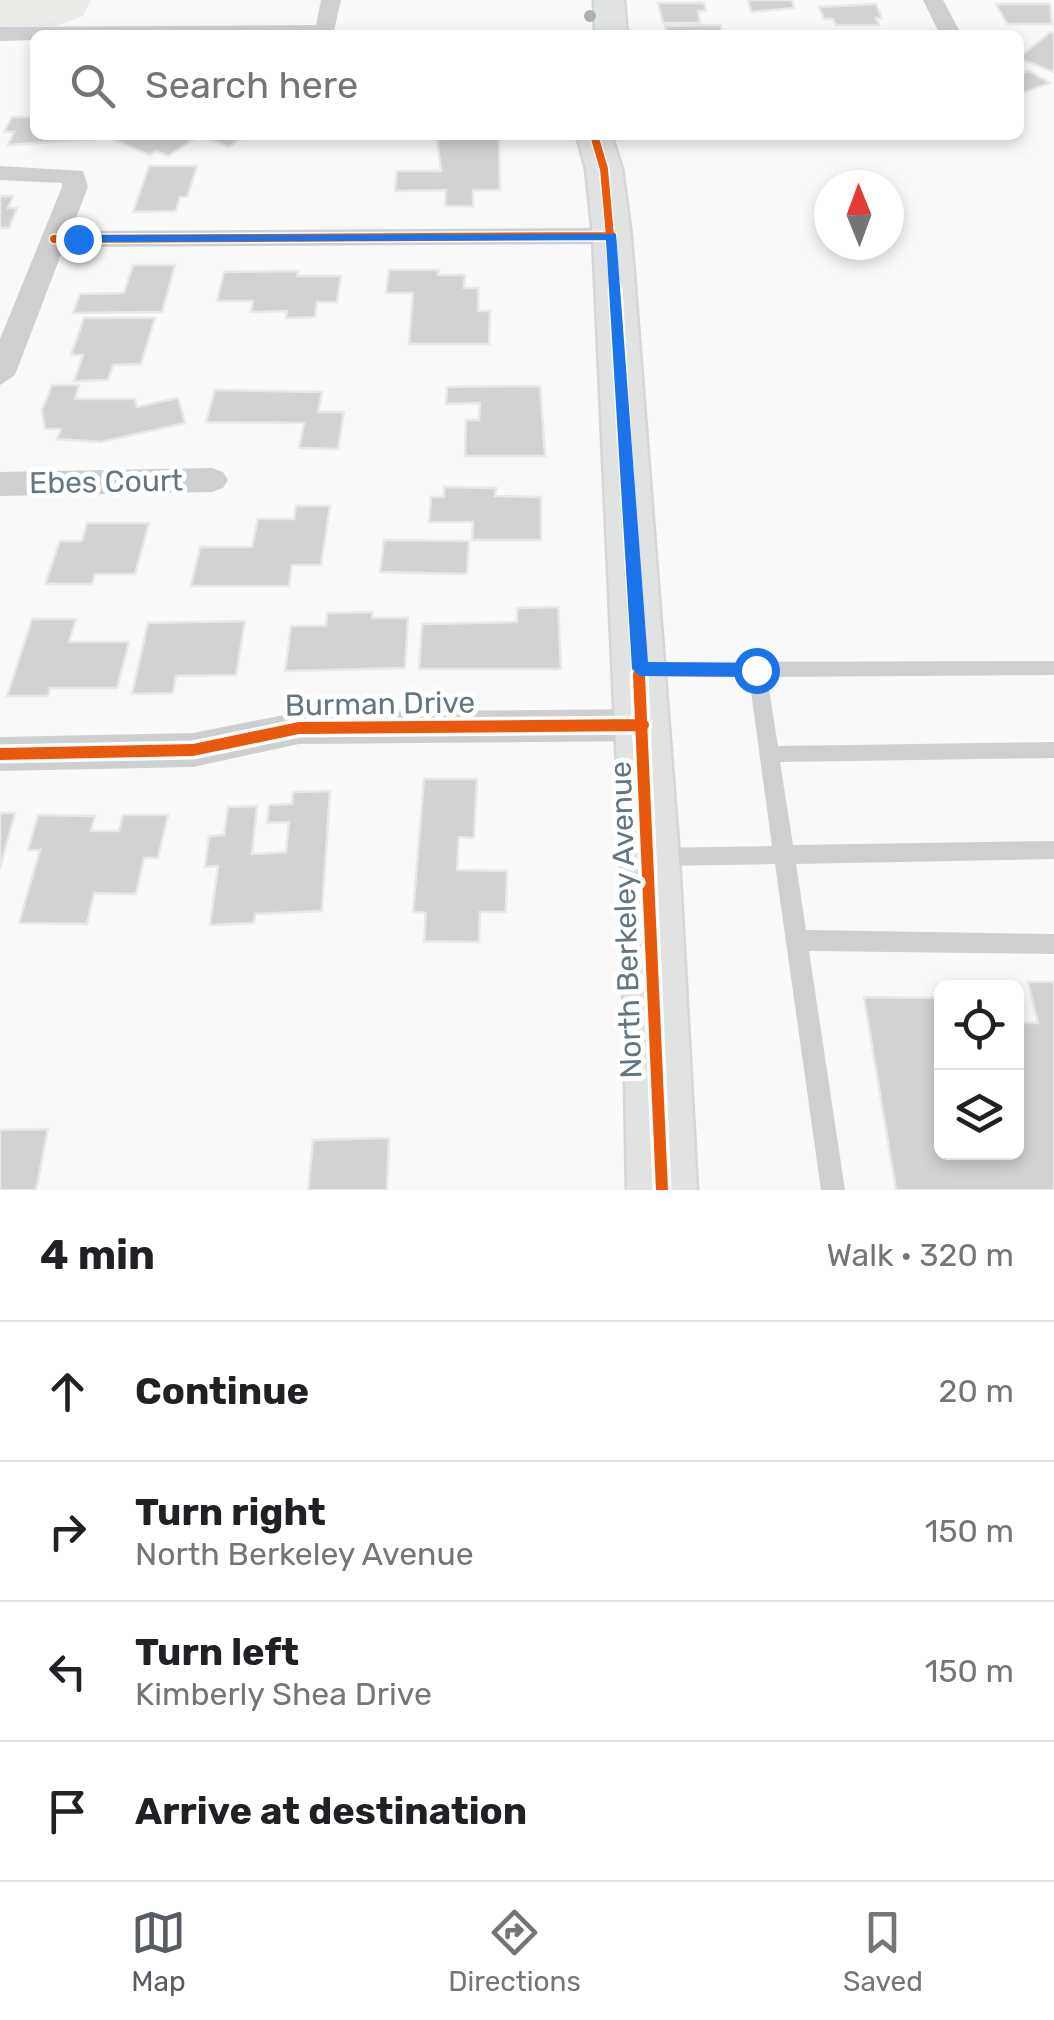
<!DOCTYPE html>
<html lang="en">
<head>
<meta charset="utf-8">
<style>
	body { margin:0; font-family:Rubik,sans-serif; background:#f2f2f2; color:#202124 }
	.controls { position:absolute; right:30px; bottom:30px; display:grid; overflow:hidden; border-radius:15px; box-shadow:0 5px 15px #0003 }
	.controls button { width:90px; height:90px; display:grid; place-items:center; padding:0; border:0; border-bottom:2px solid #e0e0e0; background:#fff; color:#202124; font:50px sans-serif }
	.compass { position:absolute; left:814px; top:170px; width:90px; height:90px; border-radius:50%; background:#fff; box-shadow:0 5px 15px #0003; rotate:359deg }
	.stop { position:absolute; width:30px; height:30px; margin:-22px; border:8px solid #1a73e8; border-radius:50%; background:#fff }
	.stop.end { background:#1a73e8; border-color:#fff; box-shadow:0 2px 10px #0008 }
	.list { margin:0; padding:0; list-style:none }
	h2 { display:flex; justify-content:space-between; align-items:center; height:130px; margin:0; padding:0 40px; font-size:42px }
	h2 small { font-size:32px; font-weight:400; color:#757577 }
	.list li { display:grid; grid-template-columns:65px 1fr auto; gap:30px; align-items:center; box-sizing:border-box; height:140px; padding:0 40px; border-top:2px solid #e0e0e0 }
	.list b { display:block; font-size:38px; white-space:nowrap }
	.list p { margin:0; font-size:32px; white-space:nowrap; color:#757577 }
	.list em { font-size:32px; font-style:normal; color:#757577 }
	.icon { flex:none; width:55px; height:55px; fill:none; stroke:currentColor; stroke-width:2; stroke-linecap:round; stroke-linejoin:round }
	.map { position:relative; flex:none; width:1054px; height:1190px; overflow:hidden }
	.search { position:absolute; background:#fff; box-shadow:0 5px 15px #0003; left:30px; right:30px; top:30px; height:110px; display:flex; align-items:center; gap:25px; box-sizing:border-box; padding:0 35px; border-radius:15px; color:#757577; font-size:38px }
	.sheet { height:690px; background:#fff }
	nav { display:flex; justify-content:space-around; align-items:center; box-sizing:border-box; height:140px; border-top:2px solid #e0e0e0; background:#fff; font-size:28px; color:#757577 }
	nav a { display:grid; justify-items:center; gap:5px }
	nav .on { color:#565c61 }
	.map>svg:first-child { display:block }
</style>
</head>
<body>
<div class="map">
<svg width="1054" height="1190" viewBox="0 0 1054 1190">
	<rect width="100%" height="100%" fill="#f9f9f9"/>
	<!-- green -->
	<path fill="#e8ebe6" d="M0,0H91L83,16L56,26L0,27Z"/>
	<!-- building -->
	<path fill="#d0d2d3" stroke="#e8e8e8" stroke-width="2.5" d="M748,0H792L794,8L751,12Z
		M658,3H704L706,11H698L700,23H663Z
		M876,4L882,18H876L879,25H836L833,19H824L819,7Z
		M996,4H1050L1052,24H1007Z
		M720,25L722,32L730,35H666L665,26Z
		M1050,32L1054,33V72L1019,58Z
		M1029,71L1050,83L1019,94V74Z
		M12,117H35V135H96L95,139L8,145L14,132H4Z
		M118,135L167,137L199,136L168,156L156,151L150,155L112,139Z
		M196,135H239L243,137L229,147Z
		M499,138L500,190H473V206H445L446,190L395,191L397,171H441L437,139Z
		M149,166H197L187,197H180L176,211L133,212Z
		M0,196H13L8,208H17L9,228H0Z
		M133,265H175L162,312L73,313L80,294L124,293Z
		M389,270H439L438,275H465L464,288H478V311H490L489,344H409L413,293H386Z
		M298,271L297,276H341L337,302H317L315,317L286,318L287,311L251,312L253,301H217L224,272Z
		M84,318H155L141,364L113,365L108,380L74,381L83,355H71Z
		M52,385H79L75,399H135L137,407L178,398L185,423L101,442L57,439L61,429H45L42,410Z
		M540,386L545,456H465L466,420H479L480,403L446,404L447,387Z
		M215,390L322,392L318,412H344L338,449L299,448L304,423L206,422Z
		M444,487L496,488L495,496L541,497V540H472L473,522H429L431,497H444Z
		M296,506H330L321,565H292L289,586H191L200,547H252L258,519H294Z
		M87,523H149L135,574H95L92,584H45L60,541H82Z
		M384,540L469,541L467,574L380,572Z
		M558,607L561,669H419L422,624L517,622V608Z
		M373,612L372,618H408L405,668L285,671L291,626H326L327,613Z
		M32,619H76L69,642H129L117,688H50L48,696H7Z
		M245,621L236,675L176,676L173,693L132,694L148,623Z
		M424,779H477L474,838L459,837L457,870L507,871L506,912H480L479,942L424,941L426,913L413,912Z
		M330,791L322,911L255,914L254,923L210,925L218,866L205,867L209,836L224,835L228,807L257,806L252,854L286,852L289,822L267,823L269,805L292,804L293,792Z
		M0,813H15L0,868Z
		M38,815L95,816L91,831H119L123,815H168L158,858H144L136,894L94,893L87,924L19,923L40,850H28Z
		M1028,982H1054V1190H896L864,997L942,998V1152H1016V1023H1038Z
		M48,1129L36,1190H0V1130Z
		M389,1138L387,1190H308L313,1140Z"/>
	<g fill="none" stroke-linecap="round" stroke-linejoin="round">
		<!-- secondary casing -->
		<g stroke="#d5d6d7" stroke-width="5">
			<path id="secondary" d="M594,0H624L627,35H595Z
				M577,135H611L622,169L631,236L679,857L697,1190H627L621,857L593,236L586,169Z"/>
		</g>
		<!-- lane -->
		<path fill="#cecfd0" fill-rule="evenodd" d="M1054,661V675L767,677L778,746L1054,742V758L780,762L793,845L1054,841V859L796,864L806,930L1054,934V954L809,951L845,1190H821L775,864L655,866L648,864L645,857L648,850L655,848L772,846L749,677L643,676L637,674L634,669L637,664L643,662Z"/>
		<!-- street -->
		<path fill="#cecfd0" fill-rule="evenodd" d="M321,0H341L333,35H35V40L0,41V27L316,25Z
			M923,0H943L959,30L956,35H940Z
			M0,166L83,171L88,187L71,231L612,228L625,236L612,244L64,247L15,375L0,385V339L62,187V183L0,180Z
			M212,468L223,472L228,480L223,488L212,492L0,496V472Z
			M643,709L656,714L662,725L656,736L643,741L299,744L193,767L0,771V737L193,733L299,712Z"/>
		<!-- secondary -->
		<use href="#secondary" fill="#e1e2e2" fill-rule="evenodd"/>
		<!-- cycleway-far2 casing -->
		<g stroke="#fff" stroke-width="11">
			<path id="cycleway-far2" d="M594,135L604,169L615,292
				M54,239L612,236"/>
		</g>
		<!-- cycleway-far1 casing -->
		<g stroke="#fff" stroke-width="15">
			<path id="cycleway-far1" d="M615,289L639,678"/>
		</g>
		<!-- cycleway casing -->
		<g stroke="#fff" stroke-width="19">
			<path id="cycleway" d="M639,675L662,1190
				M0,754L193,750L299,728L643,725"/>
		</g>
		<!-- cycleway-far2 -->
		<use href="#cycleway-far2" stroke="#e8590c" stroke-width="8"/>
		<!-- cycleway-far1 -->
		<use href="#cycleway-far1" stroke="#e8590c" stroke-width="9"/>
		<!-- cycleway -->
		<use href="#cycleway" stroke="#e8590c" stroke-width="12"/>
	</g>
	<!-- trees -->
	<circle fill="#a9b3a7" cx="590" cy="16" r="6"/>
	<!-- route -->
	<path fill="#1a73e8" d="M616,234L648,662L756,663L765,670L756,677L640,676L632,669L606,240L78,242L72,239L78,235Z"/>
	<g text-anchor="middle" stroke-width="10" stroke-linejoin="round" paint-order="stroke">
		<!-- street labels -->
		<g font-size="30" fill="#657683" stroke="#fff">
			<text transform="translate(106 482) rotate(-1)" y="10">Ebes Court</text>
			<text transform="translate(380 704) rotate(-1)" y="10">Burman Drive</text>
			<text transform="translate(626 920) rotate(-92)" y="10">North Berkeley Avenue</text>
		</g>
	</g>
</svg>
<div class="controls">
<button><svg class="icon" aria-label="locate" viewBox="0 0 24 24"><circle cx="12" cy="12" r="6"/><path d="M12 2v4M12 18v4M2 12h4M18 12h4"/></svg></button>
<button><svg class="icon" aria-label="layers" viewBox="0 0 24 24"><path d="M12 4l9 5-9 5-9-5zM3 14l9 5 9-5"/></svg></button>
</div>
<svg class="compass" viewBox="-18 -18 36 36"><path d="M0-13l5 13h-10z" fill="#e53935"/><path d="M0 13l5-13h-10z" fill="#757577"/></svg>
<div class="stop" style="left:756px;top:670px"></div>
<div class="stop end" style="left:78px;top:239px"></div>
<div class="search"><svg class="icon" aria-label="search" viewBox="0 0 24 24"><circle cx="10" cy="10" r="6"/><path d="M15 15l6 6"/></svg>Search here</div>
</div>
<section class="sheet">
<h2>4 min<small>Walk · 320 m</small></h2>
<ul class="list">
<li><svg class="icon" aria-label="ahead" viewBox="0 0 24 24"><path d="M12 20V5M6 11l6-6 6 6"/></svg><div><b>Continue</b></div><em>20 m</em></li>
<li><svg class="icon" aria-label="right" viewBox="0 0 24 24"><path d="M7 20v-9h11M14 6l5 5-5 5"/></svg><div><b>Turn right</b><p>North Berkeley Avenue</p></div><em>150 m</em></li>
<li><svg class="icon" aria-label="left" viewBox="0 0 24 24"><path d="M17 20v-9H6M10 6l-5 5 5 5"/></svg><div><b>Turn left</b><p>Kimberly Shea Drive</p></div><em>150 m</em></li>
<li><svg class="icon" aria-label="arrive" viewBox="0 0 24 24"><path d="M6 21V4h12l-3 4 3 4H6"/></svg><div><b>Arrive at destination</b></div></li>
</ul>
</section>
<nav>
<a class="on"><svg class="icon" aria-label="map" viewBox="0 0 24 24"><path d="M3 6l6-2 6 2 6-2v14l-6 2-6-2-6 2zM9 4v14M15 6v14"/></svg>Map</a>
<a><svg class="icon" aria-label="directions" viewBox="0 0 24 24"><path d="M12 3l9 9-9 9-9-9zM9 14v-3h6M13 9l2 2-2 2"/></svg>Directions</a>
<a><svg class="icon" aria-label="saved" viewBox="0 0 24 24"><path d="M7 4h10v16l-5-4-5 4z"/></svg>Saved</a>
</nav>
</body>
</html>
